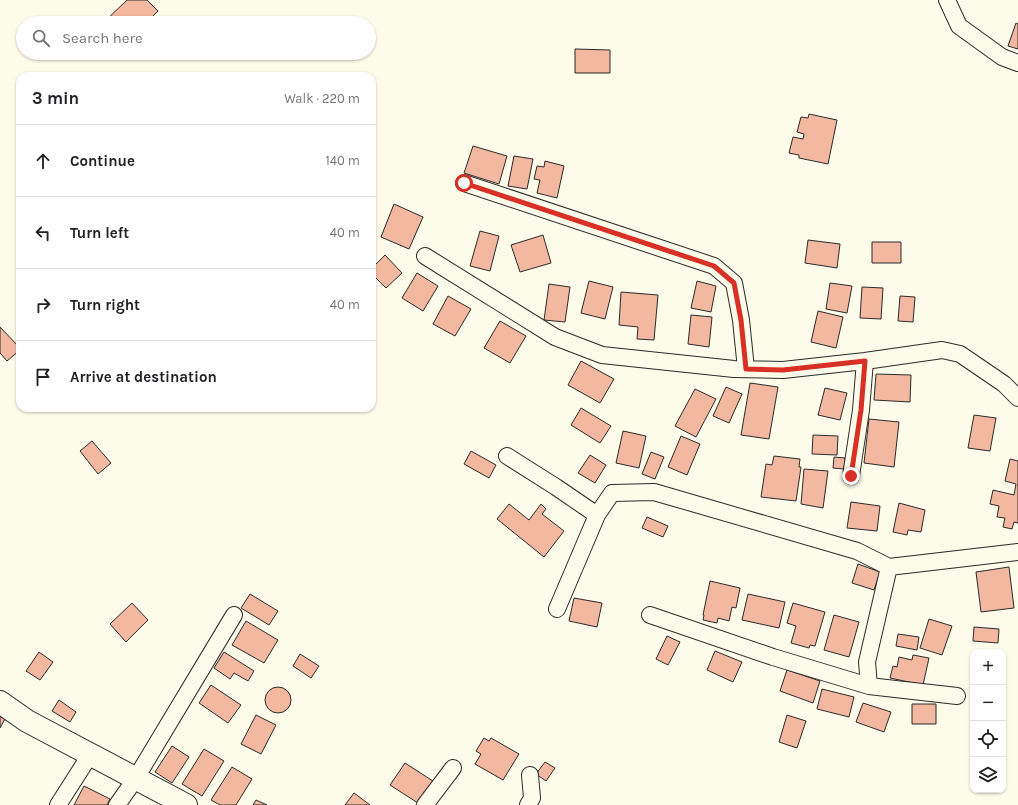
<!DOCTYPE html>
<html lang="en">
<head>
<meta charset="utf-8">
<style>
	body { margin:0; font-family:Karla,sans-serif; background:#f2f2f2; color:#202124 }
	.controls { position:absolute; right:12px; bottom:12px; display:grid; overflow:hidden; border-radius:8px; box-shadow:0 1px 3px #0004 }
	.controls button { width:36px; height:36px; display:grid; place-items:center; padding:0; border:0; border-bottom:1px solid #e0e0e0; background:#fff; color:#202124; font:20px sans-serif }
	.stop { position:absolute; width:12px; height:12px; margin:-9px; border:3px solid #d93025; border-radius:50%; background:#fff }
	.stop.end { background:#d93025; border-color:#fff; box-shadow:0 1px 4px #0008 }
	.list { margin:0; padding:0; list-style:none }
	h2 { display:flex; justify-content:space-between; align-items:center; height:52px; margin:0; padding:0 16px; font-size:17px }
	h2 small { font-size:13px; font-weight:400; color:#757577 }
	.list li { display:grid; grid-template-columns:26px 1fr auto; gap:12px; align-items:center; box-sizing:border-box; height:72px; padding:0 16px; border-top:1px solid #e0e0e0 }
	.list b { display:block; font-size:15px; white-space:nowrap }
	.list em { font-size:13px; font-style:normal; color:#757577 }
	.icon { flex:none; width:22px; height:22px; fill:none; stroke:currentColor; stroke-width:2; stroke-linecap:round; stroke-linejoin:round }
	.map { position:relative; flex:none; width:1018px; height:805px; overflow:hidden }
	.search { position:absolute; background:#fff; box-shadow:0 1px 3px #0004; left:16px; top:16px; width:360px; height:44px; display:flex; align-items:center; gap:10px; box-sizing:border-box; padding:0 14px; border-radius:22px; color:#757577; font-size:15px }
	.panel { position:absolute; background:#fff; box-shadow:0 1px 3px #0004; left:16px; top:72px; width:360px; height:340px; border-radius:12px }
	.map>svg:first-child { display:block }
</style>
</head>
<body>
<div class="map">
<svg width="1018" height="805" viewBox="0 0 1018 805">
	<rect width="100%" height="100%" fill="#fdfbea"/>
	<!-- building -->
	<path fill="#f2b8a0" stroke="#2b2b2b" d="M127,0H147L158,11L146,23H103Z
		M1016,23L1018,24V49L1008,46Z
		M575,49L610,50V73H575Z
		M809,114L837,120L828,164L799,158V155L789,153L793,137L803,139L804,134L797,132L801,117L808,118Z
		M473,146L507,156L499,184L464,173Z
		M514,156L533,159L527,189L508,186Z
		M545,161L564,166L557,198L537,193L540,180L534,179L537,166L544,167Z
		M394,204L423,217L409,249L381,237Z
		M480,231L499,236L490,271L470,266Z
		M543,235L551,263L520,272L511,245Z
		M808,240L840,244L837,268L805,263Z
		M872,242H901V263H872Z
		M385,255L402,273L386,288L372,274V268Z
		M417,273L438,286L423,311L402,298Z
		M589,281L613,287L605,319L581,313Z
		M697,281L716,286L711,312L691,308Z
		M830,283L852,286L847,313L826,309Z
		M549,284L570,287L565,322L544,320Z
		M862,287L883,288L881,319L860,318Z
		M621,292L658,295L654,340L637,339L638,327L619,325Z
		M448,296L471,309L455,336L433,324Z
		M900,296L915,297L913,322L898,321Z
		M818,311L843,317L836,348L811,342Z
		M691,315L712,317L709,347L688,344Z
		M500,321L526,336L510,363L484,348Z
		M0,327L20,348V350L7,361L0,353Z
		M581,361L614,379L600,403L568,385Z
		M876,374L911,375L910,402L874,400Z
		M750,383L778,387L769,439L741,435Z
		M726,387L742,394L729,423L713,416Z
		M825,388L847,393L840,420L818,415Z
		M695,389L716,399L696,437L675,426Z
		M581,408L611,426L600,443L571,425Z
		M974,415L996,418L990,451L968,448Z
		M869,419L899,422L894,467L864,463Z
		M623,431L646,436L639,468L616,463Z
		M813,435L838,436L837,455L812,454Z
		M681,436L700,444L687,475L668,467Z
		M92,441L111,463L98,474L80,451Z
		M471,451L496,465L489,478L464,464Z
		M651,452L664,457L655,479L642,474Z
		M590,455L606,465L595,483L578,473Z
		M774,456L800,459L799,467H801L796,501L761,497L766,464L772,465Z
		M834,457L845,458L844,469L833,468Z
		M1010,459L1018,461V523L1014,522L1012,529L1003,527L1005,518L997,517L999,506L990,504L993,490L1014,495L1016,484L1005,481Z
		M804,469L828,471L823,508L801,504Z
		M851,502L880,506L877,531L847,528Z
		M899,503L925,510L921,532L908,530L907,535L893,532Z
		M509,504L529,520L541,504L546,509L542,514L564,531L544,557L497,519Z
		M647,517L668,526L663,537L642,528Z
		M858,564L880,572L874,590L852,583Z
		M1009,567L1014,608L981,612L976,572Z
		M710,581L740,588L736,608L732,607L729,621L718,618L717,623L703,620L704,615H703Z
		M250,594L278,611L269,625L241,608Z
		M748,594L785,602L779,628L742,620Z
		M574,598L602,603L597,627L569,621Z
		M132,603L148,620L126,642L110,624Z
		M793,603L825,612L815,646L810,645L809,648L791,643L796,626L787,623Z
		M834,615L859,622L849,657L824,650Z
		M929,619L952,626L942,655L920,648Z
		M246,621L278,640L264,663L232,645Z
		M974,627L999,629L998,643L973,641Z
		M898,634L919,637L917,650L896,646Z
		M667,636L680,642L668,665L656,659Z
		M715,651L742,662L733,682L707,670Z
		M39,652L53,662L40,680L26,671Z
		M224,652L254,671L248,681L234,673L230,679L214,668Z
		M300,654L319,666L311,678L293,666Z
		M913,655L929,658L923,685L890,678L893,666L897,667L899,657L912,660Z
		M787,670L820,681L813,703L780,691Z
		M211,685L241,705L228,723L199,703Z
		M265 700a13 13 0 1 1 26 0a13 13 0 1 1-26 0Z
		M822,689L854,697L849,717L817,709Z
		M59,700L76,712L70,722L52,711Z
		M863,703L891,712L884,732L856,722Z
		M912,704H936V724H912Z
		M256,715L276,725L261,754L241,744Z
		M787,715L806,721L797,748L779,742Z
		M0,716L5,719L0,728Z
		M484,738L489,741L491,738L519,754L503,780L475,764L481,754L476,751Z
		M172,746L189,757L172,783L155,772Z
		M204,749L224,761L202,796L182,784Z
		M545,762L555,768L546,781L536,774Z
		M405,763L436,783L421,805L390,785Z
		M232,767L252,779L236,805H220L211,800Z
		M84,786L110,799L107,805H74Z
		M354,793L370,805H345Z
		M256,800L267,805H253Z"/>
	<g fill="none" stroke-linecap="round" stroke-linejoin="round">
		<!-- street casing -->
		<g stroke="#2b2b2b" stroke-width="18">
			<path id="street" d="M947,0L959,26L1002,57L1018,63
				M464,183L714,266L734,283L741,320L746,369
				M425,256L555,337L602,355L734,369L783,370L865,361L942,350L960,354L1004,384L1018,398
				M507,456L556,487L597,515
				M851,476L861,410L865,361
				M557,609L597,515L612,493L654,492L857,551L889,567L1018,552
				M650,615L773,657L869,686L957,696
				M869,686L867,662L889,567
				M58,805L90,755
				M117,805L136,778L234,615
				M425,805L453,768
				M528,805L532,798L530,775"/>
		</g>
		<!-- secondary casing -->
		<g stroke="#2b2b2b" stroke-width="24">
			<path id="secondary" d="M0,702L27,721L186,805"/>
		</g>
		<!-- street -->
		<use href="#street" stroke="#fdfbea" stroke-width="16"/>
		<!-- secondary -->
		<use href="#secondary" stroke="#fdfbea" stroke-width="22"/>
	</g>
	<g fill="none" stroke-linecap="round" stroke-linejoin="round">
		<!-- route -->
		<path stroke="#d93025" stroke-width="5" d="M464,183L714,266L734,283L741,320L746,369L783,370L865,361L861,410L851,476"/>
	</g>
</svg>
<div class="controls">
<button>+</button>
<button>−</button>
<button><svg class="icon" aria-label="locate" viewBox="0 0 24 24"><circle cx="12" cy="12" r="6"/><path d="M12 2v4M12 18v4M2 12h4M18 12h4"/></svg></button>
<button><svg class="icon" aria-label="layers" viewBox="0 0 24 24"><path d="M12 4l9 5-9 5-9-5zM3 14l9 5 9-5"/></svg></button>
</div>
<div class="stop" style="left:464px;top:183px"></div>
<div class="stop end" style="left:851px;top:476px"></div>
<div class="search"><svg class="icon" aria-label="search" viewBox="0 0 24 24"><circle cx="10" cy="10" r="6"/><path d="M15 15l6 6"/></svg>Search here</div>
<section class="panel">
<h2>3 min<small>Walk · 220 m</small></h2>
<ul class="list">
<li><svg class="icon" aria-label="ahead" viewBox="0 0 24 24"><path d="M12 20V5M6 11l6-6 6 6"/></svg><div><b>Continue</b></div><em>140 m</em></li>
<li><svg class="icon" aria-label="left" viewBox="0 0 24 24"><path d="M17 20v-9H6M10 6l-5 5 5 5"/></svg><div><b>Turn left</b></div><em>40 m</em></li>
<li><svg class="icon" aria-label="right" viewBox="0 0 24 24"><path d="M7 20v-9h11M14 6l5 5-5 5"/></svg><div><b>Turn right</b></div><em>40 m</em></li>
<li><svg class="icon" aria-label="arrive" viewBox="0 0 24 24"><path d="M6 21V4h12l-3 4 3 4H6"/></svg><div><b>Arrive at destination</b></div></li>
</ul>
</section>
</div>
</body>
</html>
